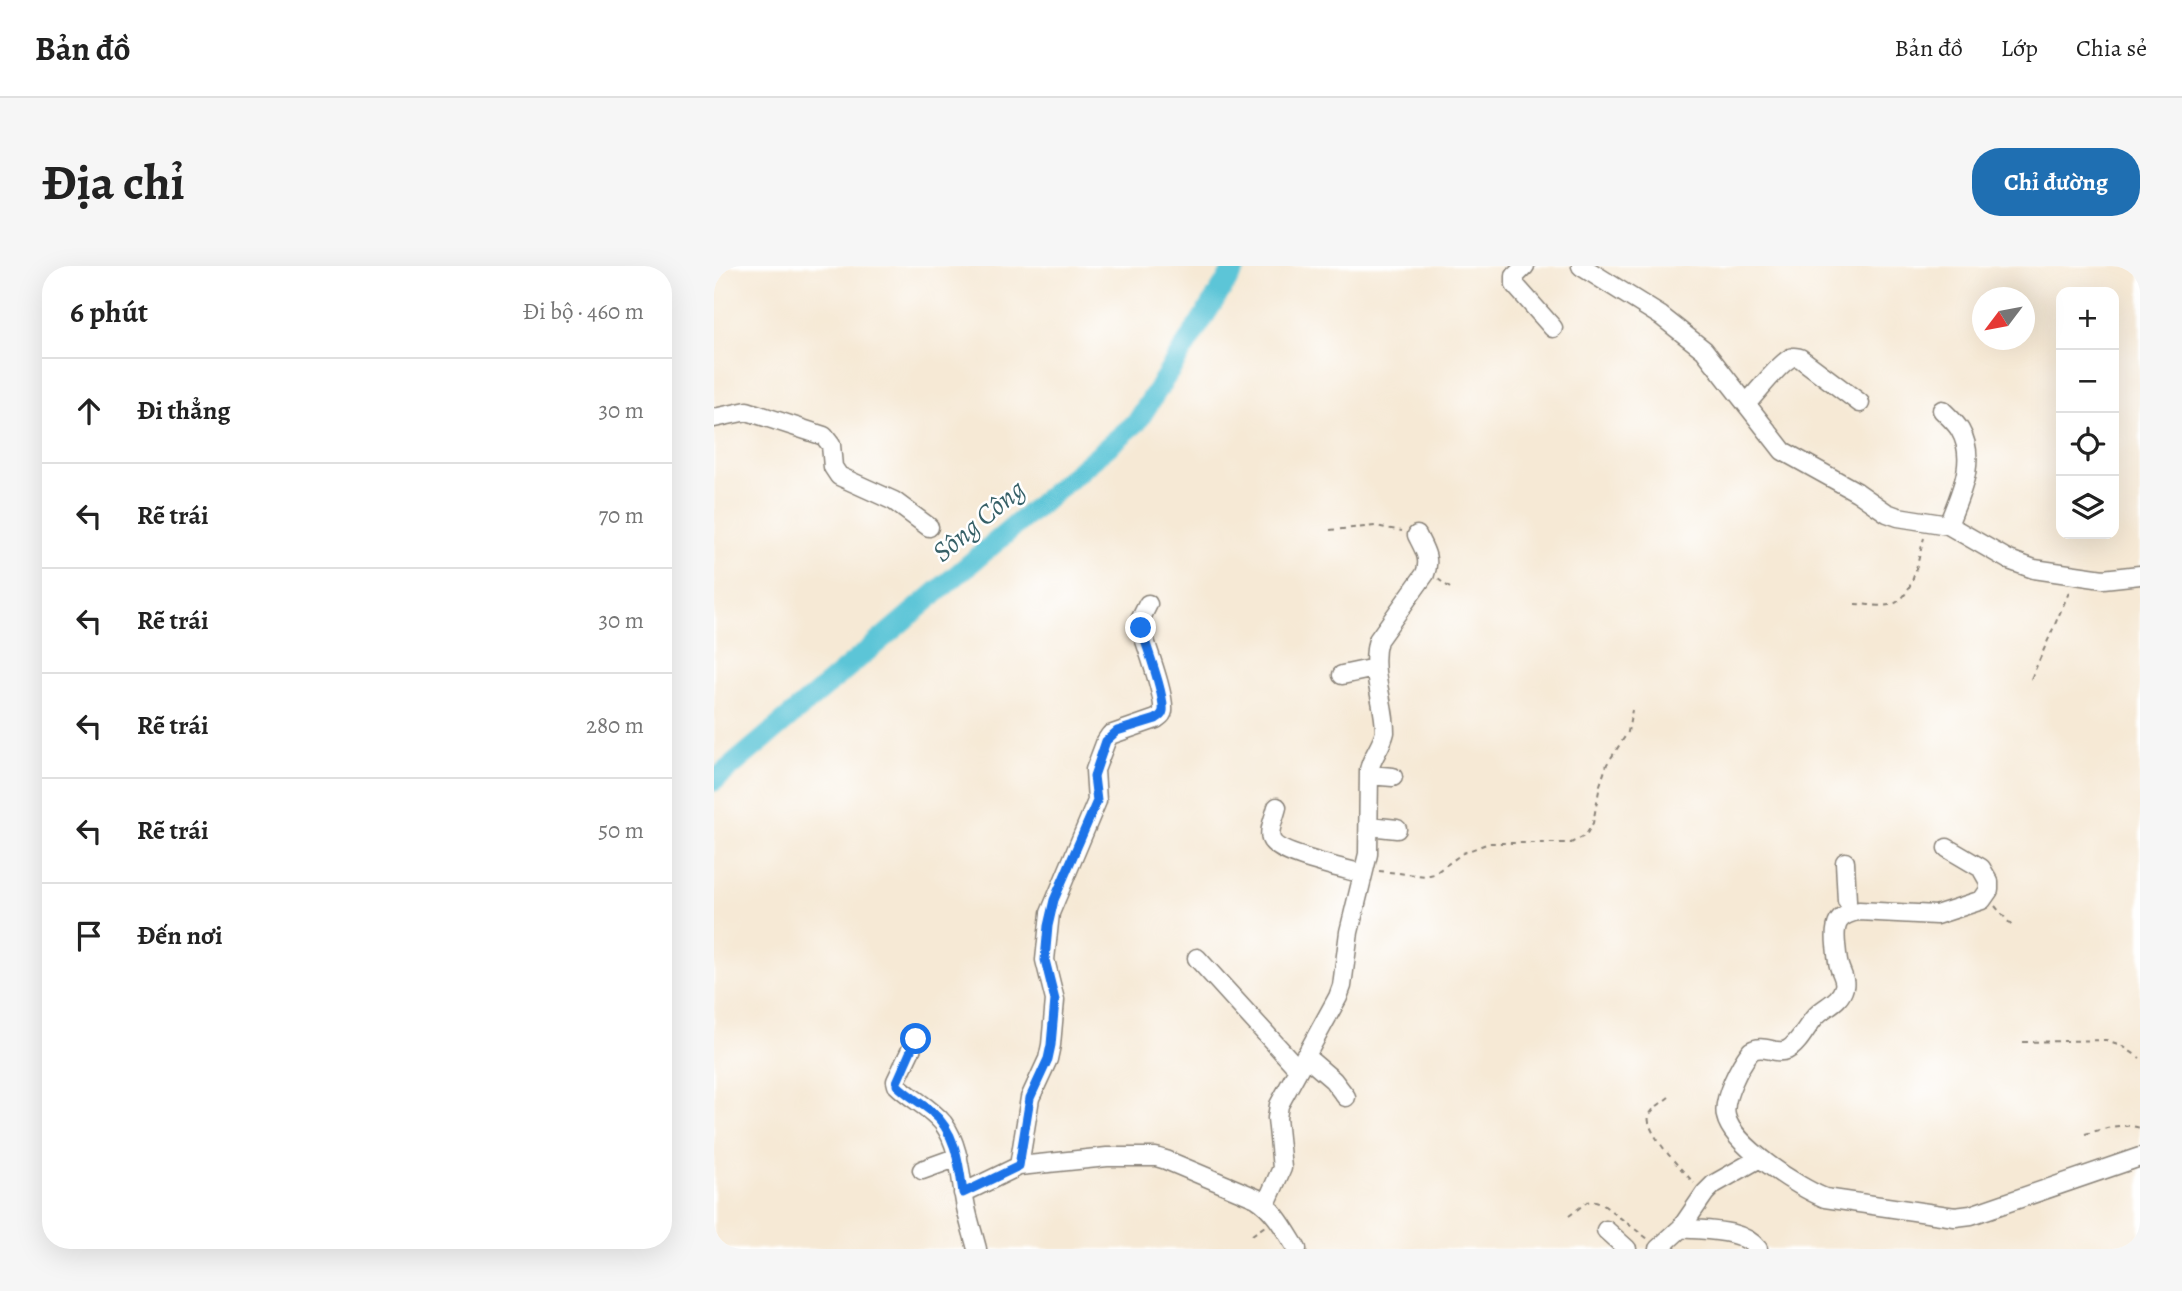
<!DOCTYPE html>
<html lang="vi">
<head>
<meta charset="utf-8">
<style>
	body { margin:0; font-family:Alegreya,serif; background:#f6f6f6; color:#222 }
	.controls { position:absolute; right:21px; top:21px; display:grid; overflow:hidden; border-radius:14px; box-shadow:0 7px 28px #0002 }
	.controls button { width:63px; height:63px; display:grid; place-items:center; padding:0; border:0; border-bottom:2px solid #e0e0e0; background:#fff; color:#222; font:35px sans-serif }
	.compass { position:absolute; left:1258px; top:21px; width:63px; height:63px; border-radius:50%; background:#fff; box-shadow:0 7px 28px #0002; rotate:238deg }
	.stop { position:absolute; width:21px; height:21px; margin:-16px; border:5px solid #1a73e8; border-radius:50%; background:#fff }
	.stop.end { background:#1a73e8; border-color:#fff; box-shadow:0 2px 7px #0008 }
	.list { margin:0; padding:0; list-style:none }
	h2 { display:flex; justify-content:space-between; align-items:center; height:91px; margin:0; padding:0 28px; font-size:30px }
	h2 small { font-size:23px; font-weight:400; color:#767676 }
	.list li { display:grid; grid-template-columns:46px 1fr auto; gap:21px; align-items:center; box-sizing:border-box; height:105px; padding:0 28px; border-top:2px solid #e0e0e0 }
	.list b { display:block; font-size:26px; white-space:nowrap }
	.list em { font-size:23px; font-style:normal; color:#767676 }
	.icon { flex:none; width:38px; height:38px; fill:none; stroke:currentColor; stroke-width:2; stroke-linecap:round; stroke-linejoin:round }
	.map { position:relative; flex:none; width:1426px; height:983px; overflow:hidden; border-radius:28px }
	header { display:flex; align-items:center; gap:42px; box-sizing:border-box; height:98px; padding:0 35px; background:#fff; border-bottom:2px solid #e0e0e0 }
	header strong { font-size:33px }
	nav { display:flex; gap:38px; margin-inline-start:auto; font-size:24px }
	.intro { display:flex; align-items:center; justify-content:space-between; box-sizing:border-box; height:168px; padding:0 42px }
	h1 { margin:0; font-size:49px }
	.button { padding:18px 32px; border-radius:28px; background:#1f6fb2; color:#fff; font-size:24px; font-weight:700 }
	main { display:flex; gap:42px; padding:0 42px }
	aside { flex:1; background:#fff; border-radius:28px; box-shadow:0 7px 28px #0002 }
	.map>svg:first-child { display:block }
</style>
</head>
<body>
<header>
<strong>Bản đồ</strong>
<nav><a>Bản đồ</a><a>Lớp</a><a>Chia sẻ</a></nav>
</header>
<div class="intro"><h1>Địa chỉ</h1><a class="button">Chỉ đường</a></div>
<main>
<aside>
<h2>6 phút<small>Đi bộ · 460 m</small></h2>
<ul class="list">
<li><svg class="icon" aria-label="ahead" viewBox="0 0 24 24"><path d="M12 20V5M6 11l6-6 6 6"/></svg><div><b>Đi thẳng</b></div><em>30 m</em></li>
<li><svg class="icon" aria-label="left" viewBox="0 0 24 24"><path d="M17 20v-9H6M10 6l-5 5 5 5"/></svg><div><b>Rẽ trái</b></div><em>70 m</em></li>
<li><svg class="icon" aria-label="left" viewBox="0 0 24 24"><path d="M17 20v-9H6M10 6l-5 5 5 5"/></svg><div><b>Rẽ trái</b></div><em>30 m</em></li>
<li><svg class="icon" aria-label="left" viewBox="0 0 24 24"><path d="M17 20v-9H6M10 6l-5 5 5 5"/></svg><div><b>Rẽ trái</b></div><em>280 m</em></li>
<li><svg class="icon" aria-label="left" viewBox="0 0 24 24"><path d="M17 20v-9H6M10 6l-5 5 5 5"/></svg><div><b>Rẽ trái</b></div><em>50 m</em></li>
<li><svg class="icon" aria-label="arrive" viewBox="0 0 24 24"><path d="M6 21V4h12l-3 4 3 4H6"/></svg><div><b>Đến nơi</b></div></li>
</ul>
</aside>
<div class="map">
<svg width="1426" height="983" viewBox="0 0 1426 983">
	<rect width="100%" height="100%" fill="#fff"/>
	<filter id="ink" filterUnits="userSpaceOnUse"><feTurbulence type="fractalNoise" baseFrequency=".0143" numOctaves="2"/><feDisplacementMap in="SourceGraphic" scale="14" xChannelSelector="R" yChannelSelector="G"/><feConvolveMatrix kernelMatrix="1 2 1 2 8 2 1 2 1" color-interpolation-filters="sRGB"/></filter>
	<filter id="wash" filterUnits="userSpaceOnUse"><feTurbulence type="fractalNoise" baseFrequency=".00686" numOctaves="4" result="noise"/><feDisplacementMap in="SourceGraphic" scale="28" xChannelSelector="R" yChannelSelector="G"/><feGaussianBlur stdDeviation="1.57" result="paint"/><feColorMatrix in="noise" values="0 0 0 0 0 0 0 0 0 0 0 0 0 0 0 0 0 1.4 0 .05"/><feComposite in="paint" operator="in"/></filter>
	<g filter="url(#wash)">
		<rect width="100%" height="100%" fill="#f6e9d5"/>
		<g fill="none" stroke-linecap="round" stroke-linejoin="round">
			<!-- river -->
			<path stroke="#5cc5d7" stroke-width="21" d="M0,515L423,156L522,0"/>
		</g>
	</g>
	<g filter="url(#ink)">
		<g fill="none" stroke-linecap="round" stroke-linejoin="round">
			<!-- minor casing -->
			<g stroke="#898278" stroke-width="21">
				<path id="minor" d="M811,0L801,10V19L839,62
					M867,0L947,50L990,84L1069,185L1143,226L1173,247L1184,251L1234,259L1295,294L1320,303L1389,313L1426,309
					M1032,138C1043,127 1063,100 1075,93C1079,90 1081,91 1086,92L1146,137
					M1228,144C1234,150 1242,157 1246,164C1264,195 1245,230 1234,259
					M0,152L33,145L110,170L117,179L119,201L125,210L180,235L215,261
					M628,409L661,402
					M655,509L679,511
					M563,541C561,550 554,565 557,573C562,588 632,603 649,608
					M655,560L683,563
					M1233,582L1267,602L1275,616V624L1268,634L1222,649L1145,645C1123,649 1120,658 1122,679C1123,686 1123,693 1125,700C1127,707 1132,714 1130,721C1126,737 1110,740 1101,751C1092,761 1085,778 1073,784C1061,789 1049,777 1037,785C1026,799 1008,833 1012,850C1018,879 1085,922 1111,932L1241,951L1257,949L1426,891
					M1131,596L1133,635
					M483,692L584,803
					M202,773L182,815L183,819C197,833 216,841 229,857C248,883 246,917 253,946C256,959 260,971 263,983
					M591,790L619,814L632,831
					M305,900L316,832L334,793L337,779L341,734L331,694L336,647L383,535L381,504L392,475L396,469L442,453C446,450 448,450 449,445C451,428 432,380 427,362L426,354L434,338
					M208,904L244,891
					M249,927L305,900L393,891H442L452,894L542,932C561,944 571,964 583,983
					M552,938L568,902L563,852L565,839L624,731L628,720L635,666L654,588L655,504C658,490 668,480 671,466C671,435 655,404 664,374L711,308C717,293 710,283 703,269
					M967,962C991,965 1028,962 1044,983
					M892,964L913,983
					M944,983L967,962L991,927L1000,918L1046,892"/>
			</g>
			<!-- path -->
			<path stroke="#898278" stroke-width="2" stroke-dasharray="5 5" stroke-linecap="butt" d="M616,264L662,260L688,265
				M724,313L740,325
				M1141,338C1152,338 1165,341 1175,339C1199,336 1204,291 1210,272
				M1317,413L1356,324
				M665,605L712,610L720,608L749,587L775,577H857L872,569L879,557L886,519L893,498L914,466L918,444
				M1281,640L1298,660
				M1309,776L1392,774L1407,779L1426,792
				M955,831C949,836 938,842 935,850C930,865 969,905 980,917
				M1371,868C1390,863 1407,856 1426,862
				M855,950L873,936L878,935L888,938L934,973
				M538,969L551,960"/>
			<!-- minor -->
			<use href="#minor" stroke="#fff" stroke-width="18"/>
		</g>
	</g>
	<g fill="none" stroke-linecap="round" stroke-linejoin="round" filter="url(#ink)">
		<!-- route -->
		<path stroke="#1a73e8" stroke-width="9" d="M202,773L183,816V819C193,829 207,837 218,846C242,866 245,898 249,927L305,900L316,832L334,793L337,779L341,734L331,694L334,660L340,634L383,535L380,510L392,475L403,465L442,453C446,450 448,450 449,445C451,428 432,380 427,362"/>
	</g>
	<g text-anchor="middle" stroke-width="5" stroke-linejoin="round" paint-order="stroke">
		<!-- water labels -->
		<g font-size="28" font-style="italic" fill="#366067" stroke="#fff">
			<text transform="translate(264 254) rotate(-40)" y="10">Sông Công</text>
		</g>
	</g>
</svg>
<div class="controls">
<button>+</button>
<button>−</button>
<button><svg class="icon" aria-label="locate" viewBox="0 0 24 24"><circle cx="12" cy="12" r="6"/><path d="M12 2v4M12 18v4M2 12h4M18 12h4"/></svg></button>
<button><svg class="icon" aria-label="layers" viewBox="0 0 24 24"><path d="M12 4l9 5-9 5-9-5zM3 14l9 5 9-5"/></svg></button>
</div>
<svg class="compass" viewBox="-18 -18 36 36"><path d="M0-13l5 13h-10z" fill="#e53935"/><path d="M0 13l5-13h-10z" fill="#767676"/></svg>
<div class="stop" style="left:202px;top:773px"></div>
<div class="stop end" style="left:427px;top:362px"></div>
</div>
</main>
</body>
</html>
